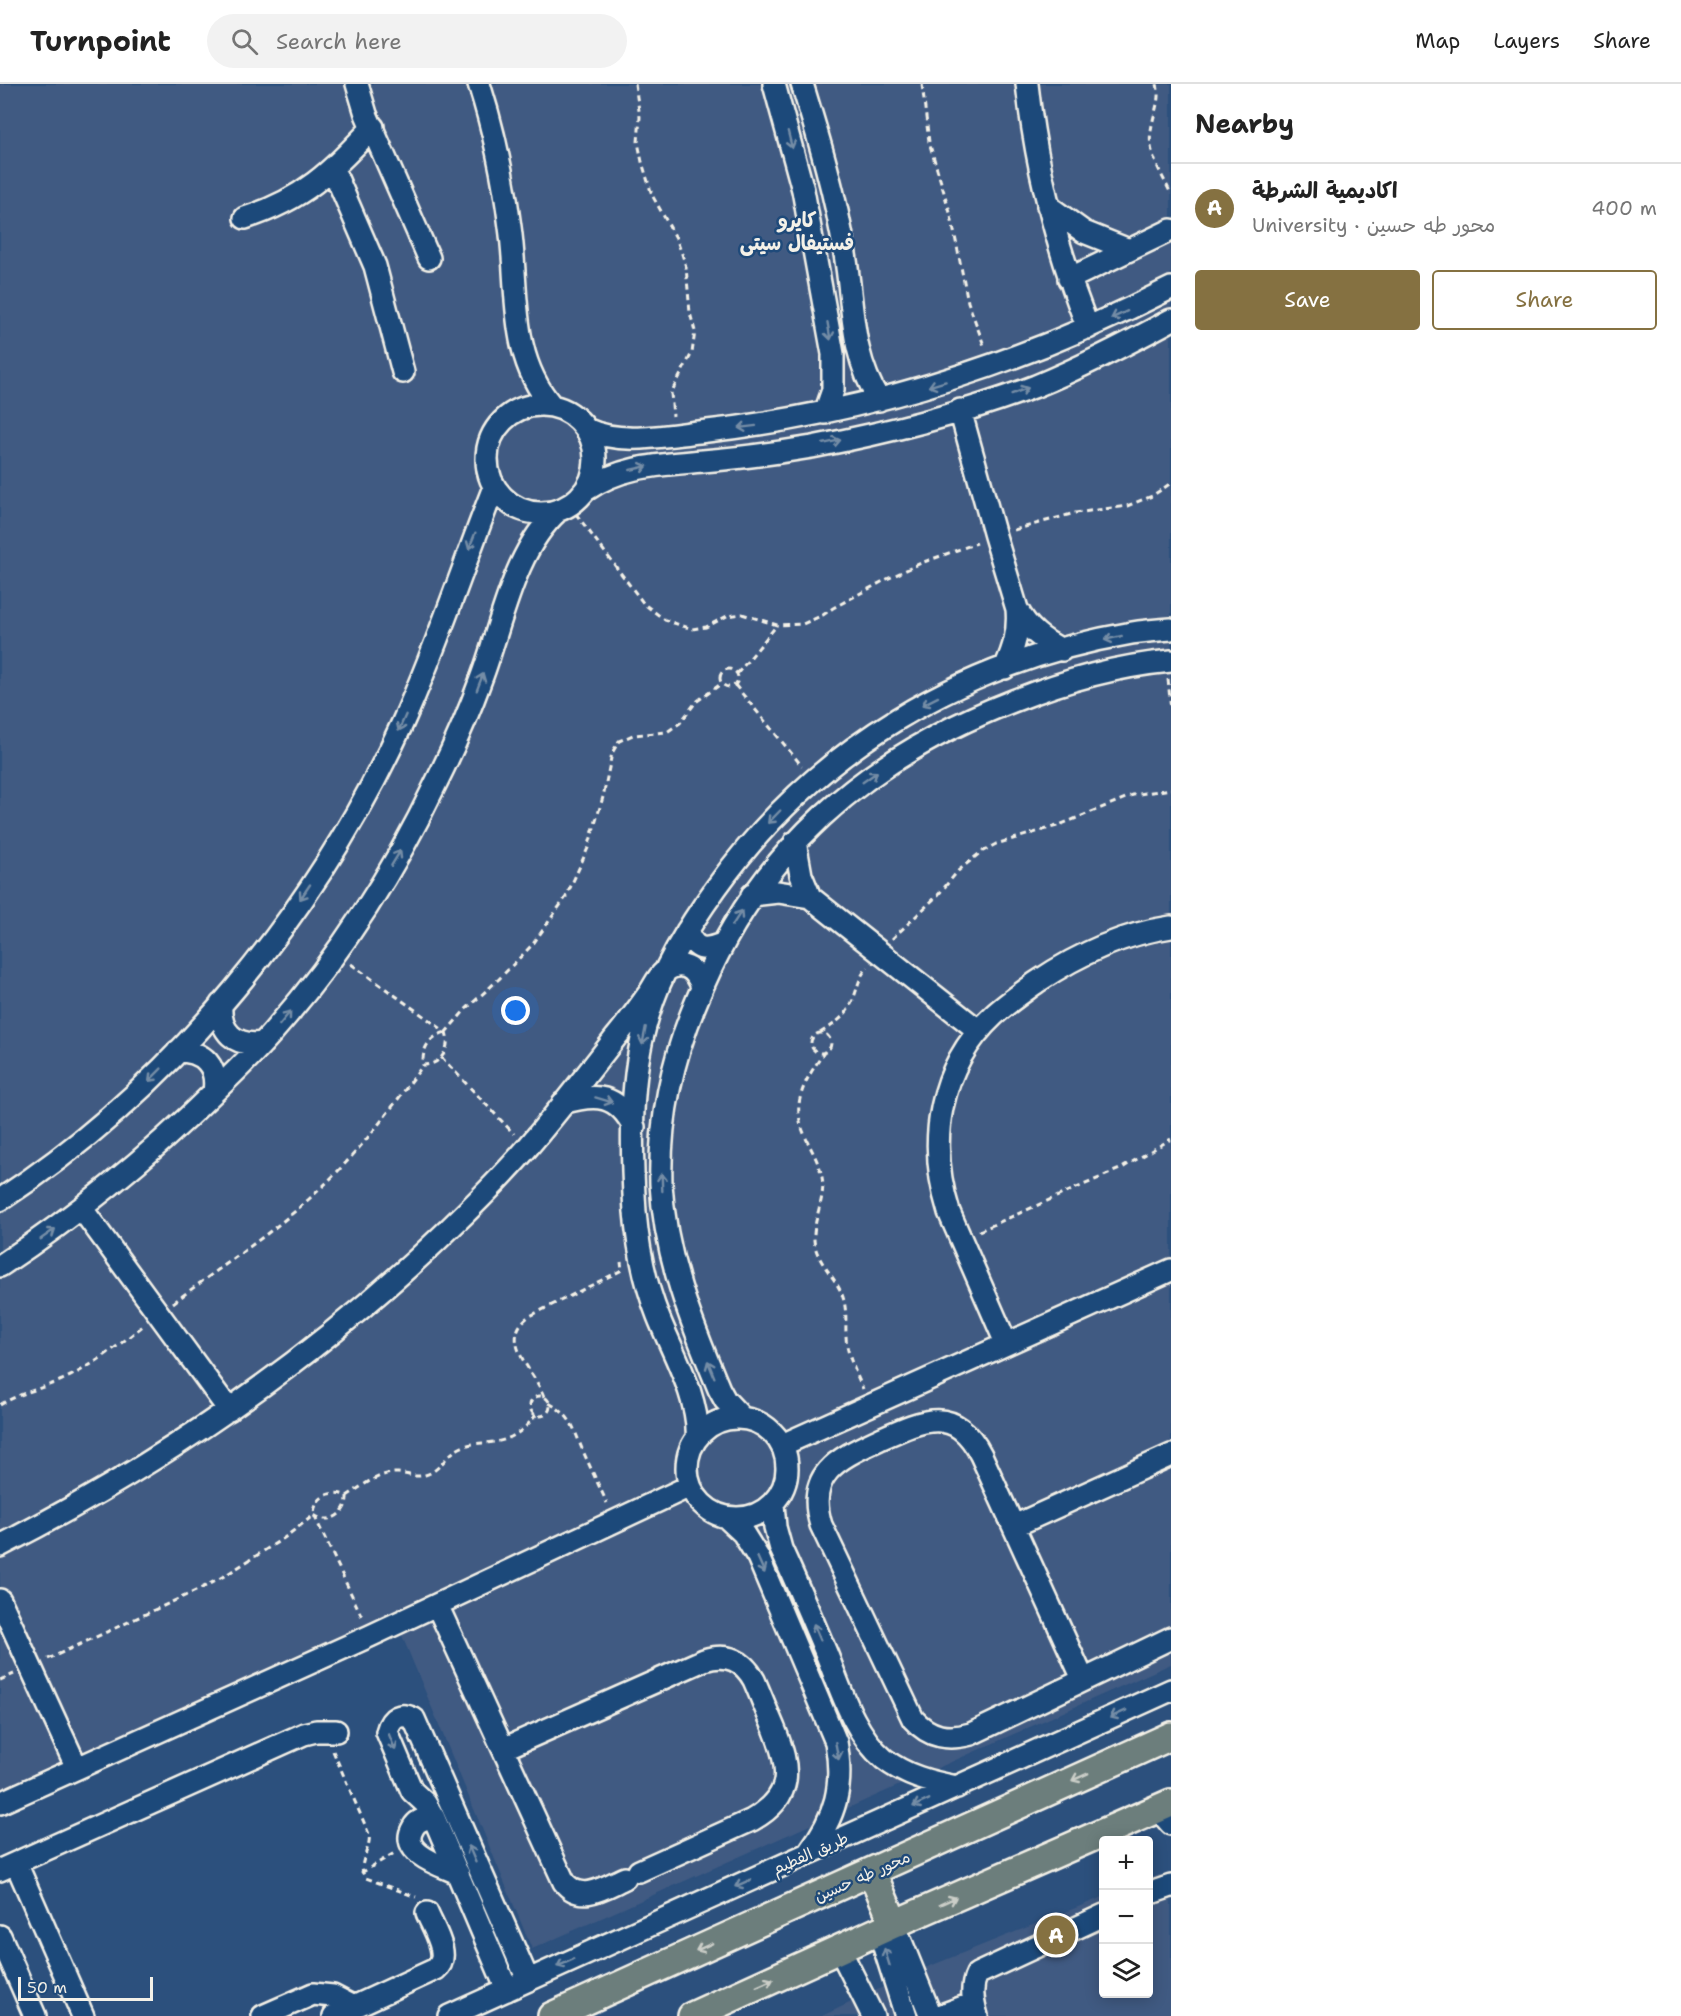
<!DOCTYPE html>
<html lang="en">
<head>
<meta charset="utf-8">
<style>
	body { margin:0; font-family:"Shantell Sans","Playpen Sans Arabic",sans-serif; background:#f2f2f2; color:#222 }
	.controls { position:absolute; right:18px; bottom:18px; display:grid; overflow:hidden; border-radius:6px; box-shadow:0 3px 15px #0003 }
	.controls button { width:54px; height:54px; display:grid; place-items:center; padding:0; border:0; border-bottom:2px solid #e0e0e0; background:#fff; color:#222; font:30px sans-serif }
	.scale { position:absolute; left:18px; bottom:15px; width:135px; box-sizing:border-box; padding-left:6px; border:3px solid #f4f1e8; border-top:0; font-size:16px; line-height:21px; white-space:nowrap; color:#f4f1e8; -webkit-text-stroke:4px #1f4a7a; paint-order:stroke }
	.you { position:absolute; left:516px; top:927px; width:21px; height:21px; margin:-15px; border:4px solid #fff; border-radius:50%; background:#1a73e8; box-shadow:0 0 0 9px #1a73e833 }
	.badge { display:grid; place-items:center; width:39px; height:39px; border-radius:50%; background:#857141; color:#fff; font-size:20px; font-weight:700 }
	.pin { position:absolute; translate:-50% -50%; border:3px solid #fff; box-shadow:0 2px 6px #0006 }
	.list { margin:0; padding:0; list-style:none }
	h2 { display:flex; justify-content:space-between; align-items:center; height:78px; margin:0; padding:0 24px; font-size:26px }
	h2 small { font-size:20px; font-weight:400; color:#767676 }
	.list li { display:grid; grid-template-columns:39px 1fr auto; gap:18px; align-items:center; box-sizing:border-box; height:90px; padding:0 24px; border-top:2px solid #e0e0e0 }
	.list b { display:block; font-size:22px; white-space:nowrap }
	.list p { margin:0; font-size:20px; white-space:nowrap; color:#767676 }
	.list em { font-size:20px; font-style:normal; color:#767676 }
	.actions { display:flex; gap:12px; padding:18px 24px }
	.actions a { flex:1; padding:14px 0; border:2px solid #857141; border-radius:6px; text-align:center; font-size:21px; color:#857141 }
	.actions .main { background:#857141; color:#fff }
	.icon { flex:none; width:33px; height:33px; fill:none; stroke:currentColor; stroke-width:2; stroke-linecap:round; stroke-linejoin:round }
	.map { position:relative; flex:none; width:1171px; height:1932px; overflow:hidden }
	header { display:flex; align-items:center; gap:36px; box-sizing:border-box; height:84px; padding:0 30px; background:#fff; border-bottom:2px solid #e0e0e0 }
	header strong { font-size:28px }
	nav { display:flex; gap:33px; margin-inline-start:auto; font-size:21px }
	.search { width:420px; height:54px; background:#f2f2f2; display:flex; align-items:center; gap:15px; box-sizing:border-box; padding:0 21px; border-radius:33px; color:#767676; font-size:22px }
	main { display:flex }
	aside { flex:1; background:#fff }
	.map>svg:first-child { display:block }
</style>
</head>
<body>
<header>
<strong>Turnpoint</strong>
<div class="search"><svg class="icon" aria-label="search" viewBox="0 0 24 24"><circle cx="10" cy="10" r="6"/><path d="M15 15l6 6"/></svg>Search here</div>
<nav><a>Map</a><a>Layers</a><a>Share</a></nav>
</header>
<main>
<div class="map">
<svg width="1171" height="1932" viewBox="0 0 1171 1932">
	<rect width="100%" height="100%" fill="#2c507d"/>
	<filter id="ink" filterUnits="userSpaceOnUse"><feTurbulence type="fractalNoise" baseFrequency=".0167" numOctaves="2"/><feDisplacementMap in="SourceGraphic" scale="12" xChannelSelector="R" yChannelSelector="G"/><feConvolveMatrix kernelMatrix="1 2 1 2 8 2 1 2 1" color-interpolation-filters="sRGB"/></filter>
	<g filter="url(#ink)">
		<!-- built -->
		<path fill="#405a82" d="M0,0H1171V1580L532,1865L398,1542L0,1718Z
			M1159,1791L1171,1792V1932H822L915,1888L1103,1813L1104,1910H1148L1149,1795Z"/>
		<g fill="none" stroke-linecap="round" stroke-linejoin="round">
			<!-- minor casing -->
			<g stroke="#f4f1e8" stroke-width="26">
				<path id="minor" d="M357,0L366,30L429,174
					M479,0C494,47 504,95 510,143C519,205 508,271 552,322
					M774,0L803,106L833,270V306L825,329
					M802,0C819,55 836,112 845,170C854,223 850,269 879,316
					M1027,0C1036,85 1057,165 1088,244
					M333,85L375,182L403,288
					M1048,122L1084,148L1129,166
					M245,134C305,115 331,87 373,43
					M1069,195L1171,146
					M487 375a54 54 0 1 1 108 0a54 54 0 1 1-108 0Z
					M960,326L995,452L1017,525C1028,545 1042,556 1062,566
					M586,345C620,361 662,352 699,348C865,330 1022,280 1171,204
					M586,406C622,381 661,381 703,377C739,374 776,369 812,363C885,349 966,329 1036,302C1082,283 1127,260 1171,236
					M1005,584C1014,564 1019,547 1017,525
					M795,758L801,791L810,813
					M752,811L778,808L810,813L979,947
					M687,847C696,867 703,867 722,860
					M221,920C219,948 235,963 263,959
					M178,967C204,967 218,982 214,1008
					M563,1019C596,1009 617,1010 634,1043
					M0,1116C173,1003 316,828 402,640C437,563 463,482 494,403
					M82,1125L229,1326
					M0,1182C77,1131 147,1074 213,1009C235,988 257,967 277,943C340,871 394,787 435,701C452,667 468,631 481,595C502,540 513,467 559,426
					M1006,1259L949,1128C927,1058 938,983 994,931C1007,919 1022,909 1037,898C1077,871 1123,850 1171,843
					M687 1384a50 50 0 1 1 100 0a50 50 0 1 1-100 0Z
					M742,1334L725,1316L719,1305C691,1238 665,1173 661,1100C659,1036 672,975 697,916C757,768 865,674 1013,617C1063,597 1117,582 1171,577
					M697,1354C700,1315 672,1268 658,1232C645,1199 638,1163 635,1128C631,1064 629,994 648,932C661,886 688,843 716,804C816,664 962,578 1132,549C1145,547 1158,546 1171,545
					M782,1361L1171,1186
					M773,1420L775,1443L781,1465C797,1500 812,1535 827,1571C841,1606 854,1650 884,1675C906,1692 930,1698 957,1703
					M727,1434L743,1449L758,1473L836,1658C844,1702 836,1732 809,1768
					M1014,1442L1171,1371
					M0,1462C164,1378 316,1274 449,1145C476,1119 503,1092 527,1064C558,1028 587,990 616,953C628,939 639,923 650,908C654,902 658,893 663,889C681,874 696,884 702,903
					M0,1516L77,1684
					M437,1521L564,1798C581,1820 605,1803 625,1794
					M1083,1595L981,1371C955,1320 922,1336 880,1355C840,1374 805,1388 821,1441L913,1635C930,1654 948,1656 971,1650L1171,1554
					M503,1665L704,1576C727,1569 743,1576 754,1596C761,1612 767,1628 774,1644C790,1684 795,1712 752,1736L639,1787
					M0,1719L370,1552L690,1402
					M1158,1725L1171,1740
					M434,1734C425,1734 417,1736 413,1744C398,1769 442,1782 458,1789
					M16,1779L83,1932
					M0,1786L304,1650L316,1647H336
					M1148,1810L1171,1802
					M894,1840L931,1932
					M879,1847L906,1932
					M0,1852L35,1932
					M840,1866L873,1932
					M507,1906L434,1734L425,1719L412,1707L387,1648C391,1633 400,1628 414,1635L528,1896
					M263,1932L313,1910L333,1912L354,1923
					M334,1932L436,1885C452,1872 433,1844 427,1829
					M449,1932L1171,1606
					M939,1932L974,1919
					M977,1932C973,1917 970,1904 977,1890L1104,1831"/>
			</g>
			<!-- major casing -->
			<g stroke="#f4f1e8" stroke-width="32">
				<path id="major" d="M872,1788L894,1840
					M552,1932L1171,1652
					M692,1932L894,1840L1171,1719"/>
			</g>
			<!-- path -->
			<path stroke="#f4f1e8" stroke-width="3" stroke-dasharray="6 4.5" stroke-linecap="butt" d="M635,0L640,33L638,58L642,78L652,111L676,154L682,170L686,183L690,229L695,247L692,269L671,309L673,332
				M922,0L929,58L951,132L968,218L985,264
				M1157,0C1161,17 1153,30 1151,47C1147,69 1162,90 1171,110
				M576,430L644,520L665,536L692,545L706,543L727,532L742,530L777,541L803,540L823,531L833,524L887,495L921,479L977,459
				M1014,446L1075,429L1127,422L1152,412L1171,399
				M720 594a9 9 0 1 1 18 0a9 9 0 1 1-18 0Z
				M737,590L777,541
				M1168,595L1171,626
				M735,601L802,682
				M892,855L938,811L958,787L981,768L996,760L1057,742L1133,711L1171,705
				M351,880L446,948L466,925L499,895L533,860L566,813L588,764L603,713L612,669L619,657L633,651L667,648L680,639L696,618L721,600
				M446,948C451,965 441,981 423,981C422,964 429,953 446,948Z
				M820,949C833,941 846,933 852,918C858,905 858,893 868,883
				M811 959a10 10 0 1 1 20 0a10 10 0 1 1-20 0Z
				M825,967C814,984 802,999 799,1020C796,1048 817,1067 822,1093C826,1115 813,1134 814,1156C816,1177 833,1190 841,1208C849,1226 844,1244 847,1262C850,1277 857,1291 863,1305
				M441,973L514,1050
				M979,1147L1122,1084L1171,1055
				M173,1219C223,1181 276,1147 321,1104C360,1067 392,1024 423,981
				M530 1322a10 10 0 1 1 20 0a10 10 0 1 1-20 0Z
				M544,1313C536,1288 497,1257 528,1233L622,1186L621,1178
				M549,1319C573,1333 573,1344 583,1367C591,1385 599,1402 607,1419
				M0,1321C19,1309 41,1305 62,1296C93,1282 118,1262 144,1241
				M347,1412C362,1402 379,1388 398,1389C408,1390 415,1394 425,1391C440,1387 445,1372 458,1365C470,1358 481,1360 494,1358C512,1356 525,1345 536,1331
				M314,1431C329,1442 348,1429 347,1412C332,1405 314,1412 314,1431L363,1535
				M48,1575L200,1505L226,1491L284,1454L314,1431
				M0,1596L14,1590
				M333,1667L369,1750C372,1765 355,1781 366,1794L416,1813
				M361,1789L396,1768"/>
			<!-- minor -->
			<use href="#minor" stroke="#1f4a7a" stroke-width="21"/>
			<!-- major -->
			<use href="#major" stroke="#6c7e7c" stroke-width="27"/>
		</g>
		<!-- one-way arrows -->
		<defs><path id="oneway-shaft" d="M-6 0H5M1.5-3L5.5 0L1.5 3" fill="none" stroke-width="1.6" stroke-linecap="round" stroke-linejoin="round" transform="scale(1.5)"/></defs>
		<g stroke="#748da6">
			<use href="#oneway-shaft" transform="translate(790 56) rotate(76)"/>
			<use href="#oneway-shaft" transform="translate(1119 231) rotate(155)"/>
			<use href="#oneway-shaft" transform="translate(829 247) rotate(80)"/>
			<use href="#oneway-shaft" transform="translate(937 300) rotate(163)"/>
			<use href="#oneway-shaft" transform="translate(1020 307) rotate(-20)"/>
			<use href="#oneway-shaft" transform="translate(747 343) rotate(173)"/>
			<use href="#oneway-shaft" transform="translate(832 358) rotate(-12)"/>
			<use href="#oneway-shaft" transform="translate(639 384) rotate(-13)"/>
			<use href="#oneway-shaft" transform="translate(472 457) rotate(112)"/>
			<use href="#oneway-shaft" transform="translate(1113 554) rotate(167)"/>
			<use href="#oneway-shaft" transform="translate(480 598) rotate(-69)"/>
			<use href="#oneway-shaft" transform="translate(930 617) rotate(153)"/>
			<use href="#oneway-shaft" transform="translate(402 639) rotate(114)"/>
			<use href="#oneway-shaft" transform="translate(870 693) rotate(-35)"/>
			<use href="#oneway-shaft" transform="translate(774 733) rotate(134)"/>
			<use href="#oneway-shaft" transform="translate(396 774) rotate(-59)"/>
			<use href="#oneway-shaft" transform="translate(305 808) rotate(124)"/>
			<use href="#oneway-shaft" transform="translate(737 834) rotate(-57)"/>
			<use href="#oneway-shaft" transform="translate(285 934) rotate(-51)"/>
			<use href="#oneway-shaft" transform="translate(644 952) rotate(101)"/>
			<use href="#oneway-shaft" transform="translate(155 991) rotate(135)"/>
			<use href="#oneway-shaft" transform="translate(604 1016) rotate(17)"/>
			<use href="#oneway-shaft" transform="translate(662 1098) rotate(-92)"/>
			<use href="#oneway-shaft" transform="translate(48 1150) rotate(-35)"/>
			<use href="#oneway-shaft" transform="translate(711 1285) rotate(-112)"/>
			<use href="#oneway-shaft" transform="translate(761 1481) rotate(66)"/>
			<use href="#oneway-shaft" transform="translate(817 1548) rotate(-113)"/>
			<use href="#oneway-shaft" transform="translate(1118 1630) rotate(156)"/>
			<use href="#oneway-shaft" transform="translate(392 1658) rotate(68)"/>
			<use href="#oneway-shaft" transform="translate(837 1667) rotate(79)"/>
			<use href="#oneway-shaft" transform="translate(921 1719) rotate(156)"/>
			<use href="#oneway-shaft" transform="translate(472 1770) rotate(-113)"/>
			<use href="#oneway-shaft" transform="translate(743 1799) rotate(156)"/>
			<use href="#oneway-shaft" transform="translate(887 1873) rotate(-107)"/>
			<use href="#oneway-shaft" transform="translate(565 1879) rotate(156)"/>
		</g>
		<g stroke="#cbcec8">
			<use href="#oneway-shaft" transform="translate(1080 1693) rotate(156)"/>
			<use href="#oneway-shaft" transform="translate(948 1817) rotate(-24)"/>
			<use href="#oneway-shaft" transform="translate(704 1863) rotate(156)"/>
			<use href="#oneway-shaft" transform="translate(765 1899) rotate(-24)"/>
		</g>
	</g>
	<g text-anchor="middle" stroke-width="5" stroke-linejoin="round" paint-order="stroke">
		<!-- street labels -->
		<g font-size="16" fill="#f4f1e8" stroke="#1f4a7a">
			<text transform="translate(810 1769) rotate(-24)" y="6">طريق الفطيم</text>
			<text transform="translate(862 1792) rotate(-24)" y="6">محور طه حسين</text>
		</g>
		<!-- quarter labels -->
		<g font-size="20" font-weight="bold" fill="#f4f1e8" stroke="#1f4a7a">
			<text x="797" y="143">كايرو<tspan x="797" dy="23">فستيفال سيتى</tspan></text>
		</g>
	</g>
</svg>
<div class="controls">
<button>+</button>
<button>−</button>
<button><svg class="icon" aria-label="layers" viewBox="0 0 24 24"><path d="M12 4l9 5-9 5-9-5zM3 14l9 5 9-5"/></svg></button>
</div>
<div class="scale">50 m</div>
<div class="you"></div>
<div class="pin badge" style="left:1056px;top:1851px">A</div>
</div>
<aside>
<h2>Nearby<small></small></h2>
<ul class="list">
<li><span class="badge">A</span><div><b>اكاديمية الشرطة</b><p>University · محور طه حسين</p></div><em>400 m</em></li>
</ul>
<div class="actions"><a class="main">Save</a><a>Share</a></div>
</aside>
</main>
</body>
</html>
